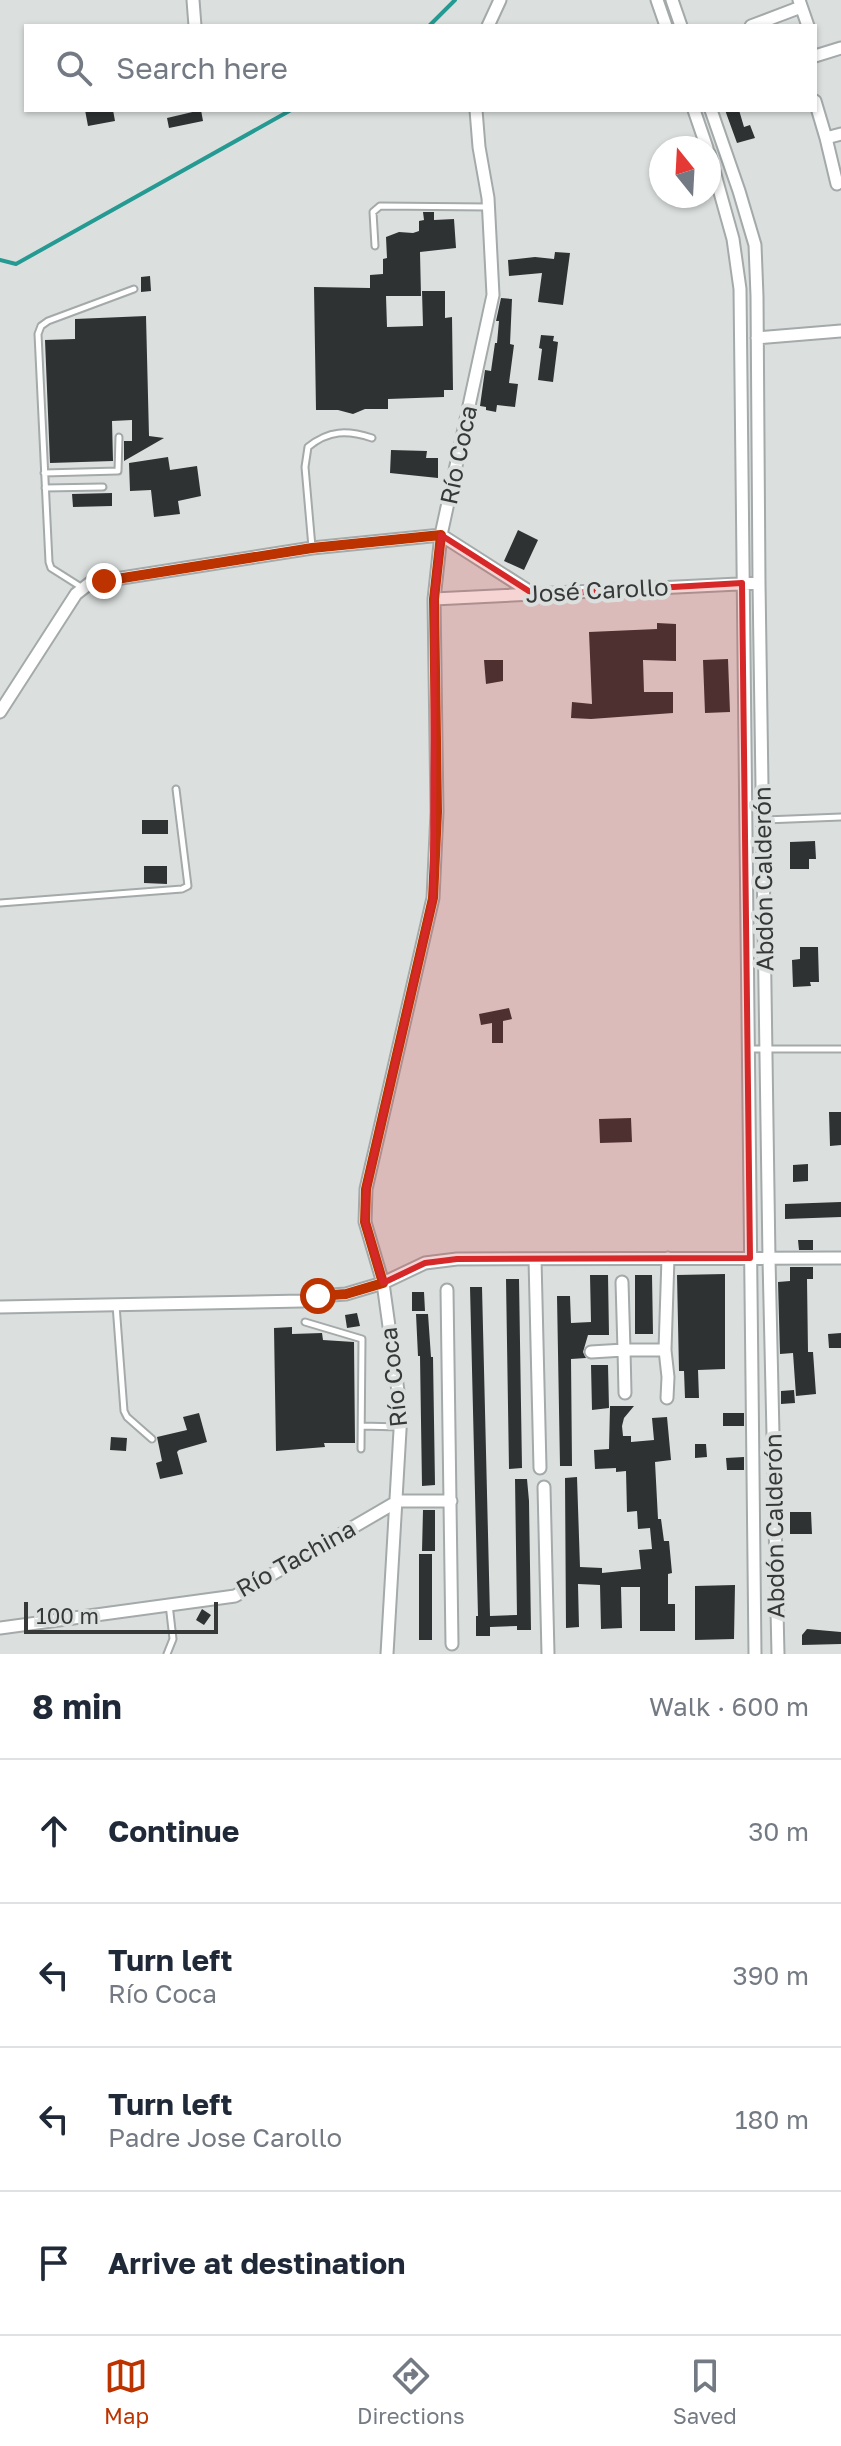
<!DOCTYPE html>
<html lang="en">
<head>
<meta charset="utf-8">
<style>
	body { margin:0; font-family:"Golos Text",sans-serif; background:#f6f6f7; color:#1f2937 }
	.compass { position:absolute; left:649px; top:136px; width:72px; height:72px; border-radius:50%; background:#fff; box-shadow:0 2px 6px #0004; rotate:342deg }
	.scale { position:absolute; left:24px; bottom:20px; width:194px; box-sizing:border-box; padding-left:8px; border:4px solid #373939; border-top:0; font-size:22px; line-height:28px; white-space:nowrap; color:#373939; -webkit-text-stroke:6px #dbe0df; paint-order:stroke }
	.stop { position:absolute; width:24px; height:24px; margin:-18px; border:6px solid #bc3300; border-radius:50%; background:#fff }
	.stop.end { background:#bc3300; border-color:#fff; box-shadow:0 2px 8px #0008 }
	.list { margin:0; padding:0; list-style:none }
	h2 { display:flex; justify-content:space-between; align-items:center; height:104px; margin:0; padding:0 32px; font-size:34px }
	h2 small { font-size:26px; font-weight:400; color:#747a83 }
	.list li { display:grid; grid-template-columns:52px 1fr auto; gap:24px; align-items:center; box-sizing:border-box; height:144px; padding:0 32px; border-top:2px solid #e0e1e3 }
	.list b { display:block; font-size:30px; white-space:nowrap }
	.list p { margin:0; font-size:26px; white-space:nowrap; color:#747a83 }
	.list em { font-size:26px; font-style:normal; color:#747a83 }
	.icon { flex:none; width:44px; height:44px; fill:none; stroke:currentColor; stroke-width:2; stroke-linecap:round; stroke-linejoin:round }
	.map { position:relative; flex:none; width:841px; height:1654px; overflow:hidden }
	.search { position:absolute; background:#fff; box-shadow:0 2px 6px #0004; left:24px; right:24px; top:24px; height:88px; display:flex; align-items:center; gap:20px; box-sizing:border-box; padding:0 28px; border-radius:0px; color:#747a83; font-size:30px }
	.sheet { height:680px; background:#fff }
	nav { display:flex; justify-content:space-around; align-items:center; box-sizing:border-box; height:112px; border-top:2px solid #e0e1e3; background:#fff; font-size:22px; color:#747a83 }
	nav a { display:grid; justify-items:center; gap:4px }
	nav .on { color:#bc3300 }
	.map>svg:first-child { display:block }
</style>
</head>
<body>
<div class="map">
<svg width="841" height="1654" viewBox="0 0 841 1654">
	<rect width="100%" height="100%" fill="#dbe0df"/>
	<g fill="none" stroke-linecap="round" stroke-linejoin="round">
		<!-- stream -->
		<path stroke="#259a92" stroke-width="4" d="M429,26L455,0
			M0,260L16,264L291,110"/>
	</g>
	<!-- building -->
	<path fill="#2e3232" d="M85,110H113L115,121L88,126Z
		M201,110L203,121L169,128L167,118Z
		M725,110H739L744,127L750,125L755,138L737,143Z
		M423,212H434V220L454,219L456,248L420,252L421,296H386L387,327L423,326L422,291H445V318L452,317L453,390H444V397L388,399V409H365L353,414L338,410H316L314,287L370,288V275L383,274V259L387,258L386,237L399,232L413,233L419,231V221L424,220Z
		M555,252L570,253L563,305L538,302L542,273L509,276L508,260L535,257L554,259Z
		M150,276L151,291L141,292V277Z
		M501,298L512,299L510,344L514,345L509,383L518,384L515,407L497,405L496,412L486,410V407L480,406L485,370L491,371L495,343H497L499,321H496Z
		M146,316L149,436L164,438L124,461V441H132V420L112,421L113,461L50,463L45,340L75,339V319Z
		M541,335L554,336L553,341L558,342L553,382L538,380L542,349L539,348Z
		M391,450L427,451L426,458H438V478L390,473Z
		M168,457L170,470L197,466L201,496L178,501L180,514L154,517L151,490L130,491L129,463Z
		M112,493V506L73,507L72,494Z
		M518,530L538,540L524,570L504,561Z
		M657,623L676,624V661L643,660L644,692H673V713L591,719L571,718L572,702L592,704L589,632L657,629Z
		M728,659L730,712L705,713L703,660Z
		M484,660H503V681L486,684Z
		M142,820H168V834H142Z
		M815,841L816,859H809V869H790V842Z
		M144,866H167V884L144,883Z
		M800,947H818L819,982H810L811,986L793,987L792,960L800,959Z
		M509,1008L512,1019L503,1021V1043H492V1023L481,1025L479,1014Z
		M829,1112H841V1145L830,1146Z
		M631,1118L632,1142L600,1143L599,1119Z
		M808,1164V1181L793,1182V1165Z
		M841,1202V1217L785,1219V1204Z
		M798,1240H813V1250H799Z
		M790,1267H813V1279H807L808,1352H813L816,1394L796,1396L793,1353L780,1354L778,1282L790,1281Z
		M725,1274V1369L698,1370L699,1398H685L684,1371H679L677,1275Z
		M590,1275H608L609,1335H588L583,1352L586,1358L571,1359L572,1466H560L557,1296H570L571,1323L591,1322Z
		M635,1275H652L653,1334H635Z
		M506,1279H519L522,1468L509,1469Z
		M470,1287H482L490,1616L517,1615L515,1479H527L529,1501L531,1630H517V1626L490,1627V1636H476V1616H478Z
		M412,1292H424L425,1311H412Z
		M357,1313L360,1326L347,1328L345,1315Z
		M416,1314H428L431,1357H433L435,1485L422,1486L420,1356H418Z
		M292,1327V1334L322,1333L323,1340L354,1342L355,1443H324L325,1447L276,1451L274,1328Z
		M841,1333V1348H829L828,1334Z
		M591,1365H608L609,1408L592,1410Z
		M794,1390L795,1403L781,1404V1391Z
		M610,1406H634L624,1418L622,1426L623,1436H631V1442L654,1440L652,1418L667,1417L671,1460L655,1462L658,1519H661L664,1541H669L672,1573L668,1574V1604H675V1631H640V1587H621L622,1628L601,1629L600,1585L578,1584L579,1627L566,1628L565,1478L577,1477L580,1567L602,1568V1573L641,1569L639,1550L652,1549L650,1528L638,1529L637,1511L627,1512L626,1471L616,1472V1468L595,1469L594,1450L609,1449Z
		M199,1413L207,1442L179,1450L177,1452L183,1474L160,1479L156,1463L162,1461L157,1437L187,1430L183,1417Z
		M723,1413H744V1426H723Z
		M111,1437L127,1438L126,1451L110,1450Z
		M695,1444H706L707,1457L695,1458Z
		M744,1457V1470H727L726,1458Z
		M423,1510H435V1551H422Z
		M790,1512H811L812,1534H790Z
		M419,1554H432V1640H419Z
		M735,1585L734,1639L695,1640V1586Z
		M202,1609L211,1615L204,1625L196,1620Z
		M807,1629L841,1632V1644L802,1645V1635Z"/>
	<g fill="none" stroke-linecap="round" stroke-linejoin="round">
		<!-- service casing -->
		<g stroke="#a4a9a9" stroke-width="9">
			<path id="service" d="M375,246L373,212L380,206L488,207
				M44,473L118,471L119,437
				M45,488L103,487
				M312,547L305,467L308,447C329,430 347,430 372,438
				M81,587L51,568L49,562L38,334L41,326L48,321L134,289
				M765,820L841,817
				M0,903L182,889L188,886L176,789
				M748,1049H841
				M116,1305L124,1411L127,1417L152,1439
				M305,1322L362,1339L361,1449
				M362,1426L400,1427
				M167,1654L173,1639L169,1604"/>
		</g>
		<!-- minor casing -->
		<g stroke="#a4a9a9" stroke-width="15">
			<path id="minor" d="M193,0L195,26
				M657,0L666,26
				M672,0L681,26
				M799,0L808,26
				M488,26L500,0
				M751,26L801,7
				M815,56L841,48
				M815,101L826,138L841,134
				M694,110L707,148
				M711,110L739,191L755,245L757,296L759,583L769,1259L778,1654
				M826,138L837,184
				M709,153L733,239L740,289L755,1654
				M757,338L841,331
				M434,599L759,583
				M0,712L76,594L90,583L312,548L441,535L535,595
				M535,1259L540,1468
				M622,1282L624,1350H665
				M447,1290L452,1644
				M0,1307L302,1301L318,1296L346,1294L383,1283L425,1263L457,1259L841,1258
				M591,1352L624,1350L625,1393
				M667,1398L668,1377L665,1350L668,1258
				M544,1487L548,1654
				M0,1628L235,1596L398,1501H451
				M387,1654L401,1413L383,1283L365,1222L366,1189L433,898L437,812L434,599L441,535L493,295L488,198L479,147L476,110"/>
		</g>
		<!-- service -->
		<use href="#service" stroke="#fff" stroke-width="5"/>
		<!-- minor -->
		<use href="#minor" stroke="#fff" stroke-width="11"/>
	</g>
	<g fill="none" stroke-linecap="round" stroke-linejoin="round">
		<!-- route -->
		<path stroke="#bc3300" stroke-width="10" d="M104,581L312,548L441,535L434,599L437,812L433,898L366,1189L365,1222L383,1283L346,1294L318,1296"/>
	</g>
	<!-- marked area -->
	<path fill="#d62828" fill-opacity="0.2" stroke="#d62828" stroke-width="6" stroke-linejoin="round" d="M441,535L535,595L742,583L750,1258L457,1259L425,1263L383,1283L365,1222L366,1189L433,898L434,599Z"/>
	<g text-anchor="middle" stroke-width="8" stroke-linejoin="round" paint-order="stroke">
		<!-- street labels -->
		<g font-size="24" fill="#373939" stroke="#dbe0df">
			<text transform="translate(459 455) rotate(-78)" y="8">Río Coca</text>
			<text transform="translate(597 591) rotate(-3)" y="8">José Carollo</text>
			<text transform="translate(764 879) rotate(-91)" y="8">Abdón Calderón</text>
			<text transform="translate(394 1377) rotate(-96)" y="8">Río Coca</text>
			<text transform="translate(775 1526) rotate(-91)" y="8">Abdón Calderón</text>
			<text transform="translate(296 1559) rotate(-29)" y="8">Río Tachina</text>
		</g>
	</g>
</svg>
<svg class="compass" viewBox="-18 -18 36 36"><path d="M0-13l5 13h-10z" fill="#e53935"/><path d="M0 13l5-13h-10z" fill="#747a83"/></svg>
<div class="scale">100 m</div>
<div class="stop" style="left:318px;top:1296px"></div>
<div class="stop end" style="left:104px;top:581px"></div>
<div class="search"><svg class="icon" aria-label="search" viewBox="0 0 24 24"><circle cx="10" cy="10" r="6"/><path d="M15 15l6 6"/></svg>Search here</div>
</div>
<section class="sheet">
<h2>8 min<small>Walk · 600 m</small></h2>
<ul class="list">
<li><svg class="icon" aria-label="ahead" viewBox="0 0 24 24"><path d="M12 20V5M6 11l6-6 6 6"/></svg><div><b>Continue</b></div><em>30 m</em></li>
<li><svg class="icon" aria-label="left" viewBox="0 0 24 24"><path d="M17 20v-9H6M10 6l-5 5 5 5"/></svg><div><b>Turn left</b><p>Río Coca</p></div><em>390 m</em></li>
<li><svg class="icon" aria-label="left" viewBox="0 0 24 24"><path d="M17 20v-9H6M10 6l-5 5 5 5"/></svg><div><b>Turn left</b><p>Padre Jose Carollo</p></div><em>180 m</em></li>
<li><svg class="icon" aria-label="arrive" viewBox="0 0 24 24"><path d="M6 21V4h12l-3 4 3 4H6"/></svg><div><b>Arrive at destination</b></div></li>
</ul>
</section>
<nav>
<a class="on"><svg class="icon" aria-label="map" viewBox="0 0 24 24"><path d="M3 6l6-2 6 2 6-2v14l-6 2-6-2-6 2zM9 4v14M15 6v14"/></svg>Map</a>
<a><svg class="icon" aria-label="directions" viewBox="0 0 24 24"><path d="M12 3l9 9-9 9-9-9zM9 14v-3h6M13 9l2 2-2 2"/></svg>Directions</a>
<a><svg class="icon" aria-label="saved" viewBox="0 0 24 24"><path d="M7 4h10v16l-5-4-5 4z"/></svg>Saved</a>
</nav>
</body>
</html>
